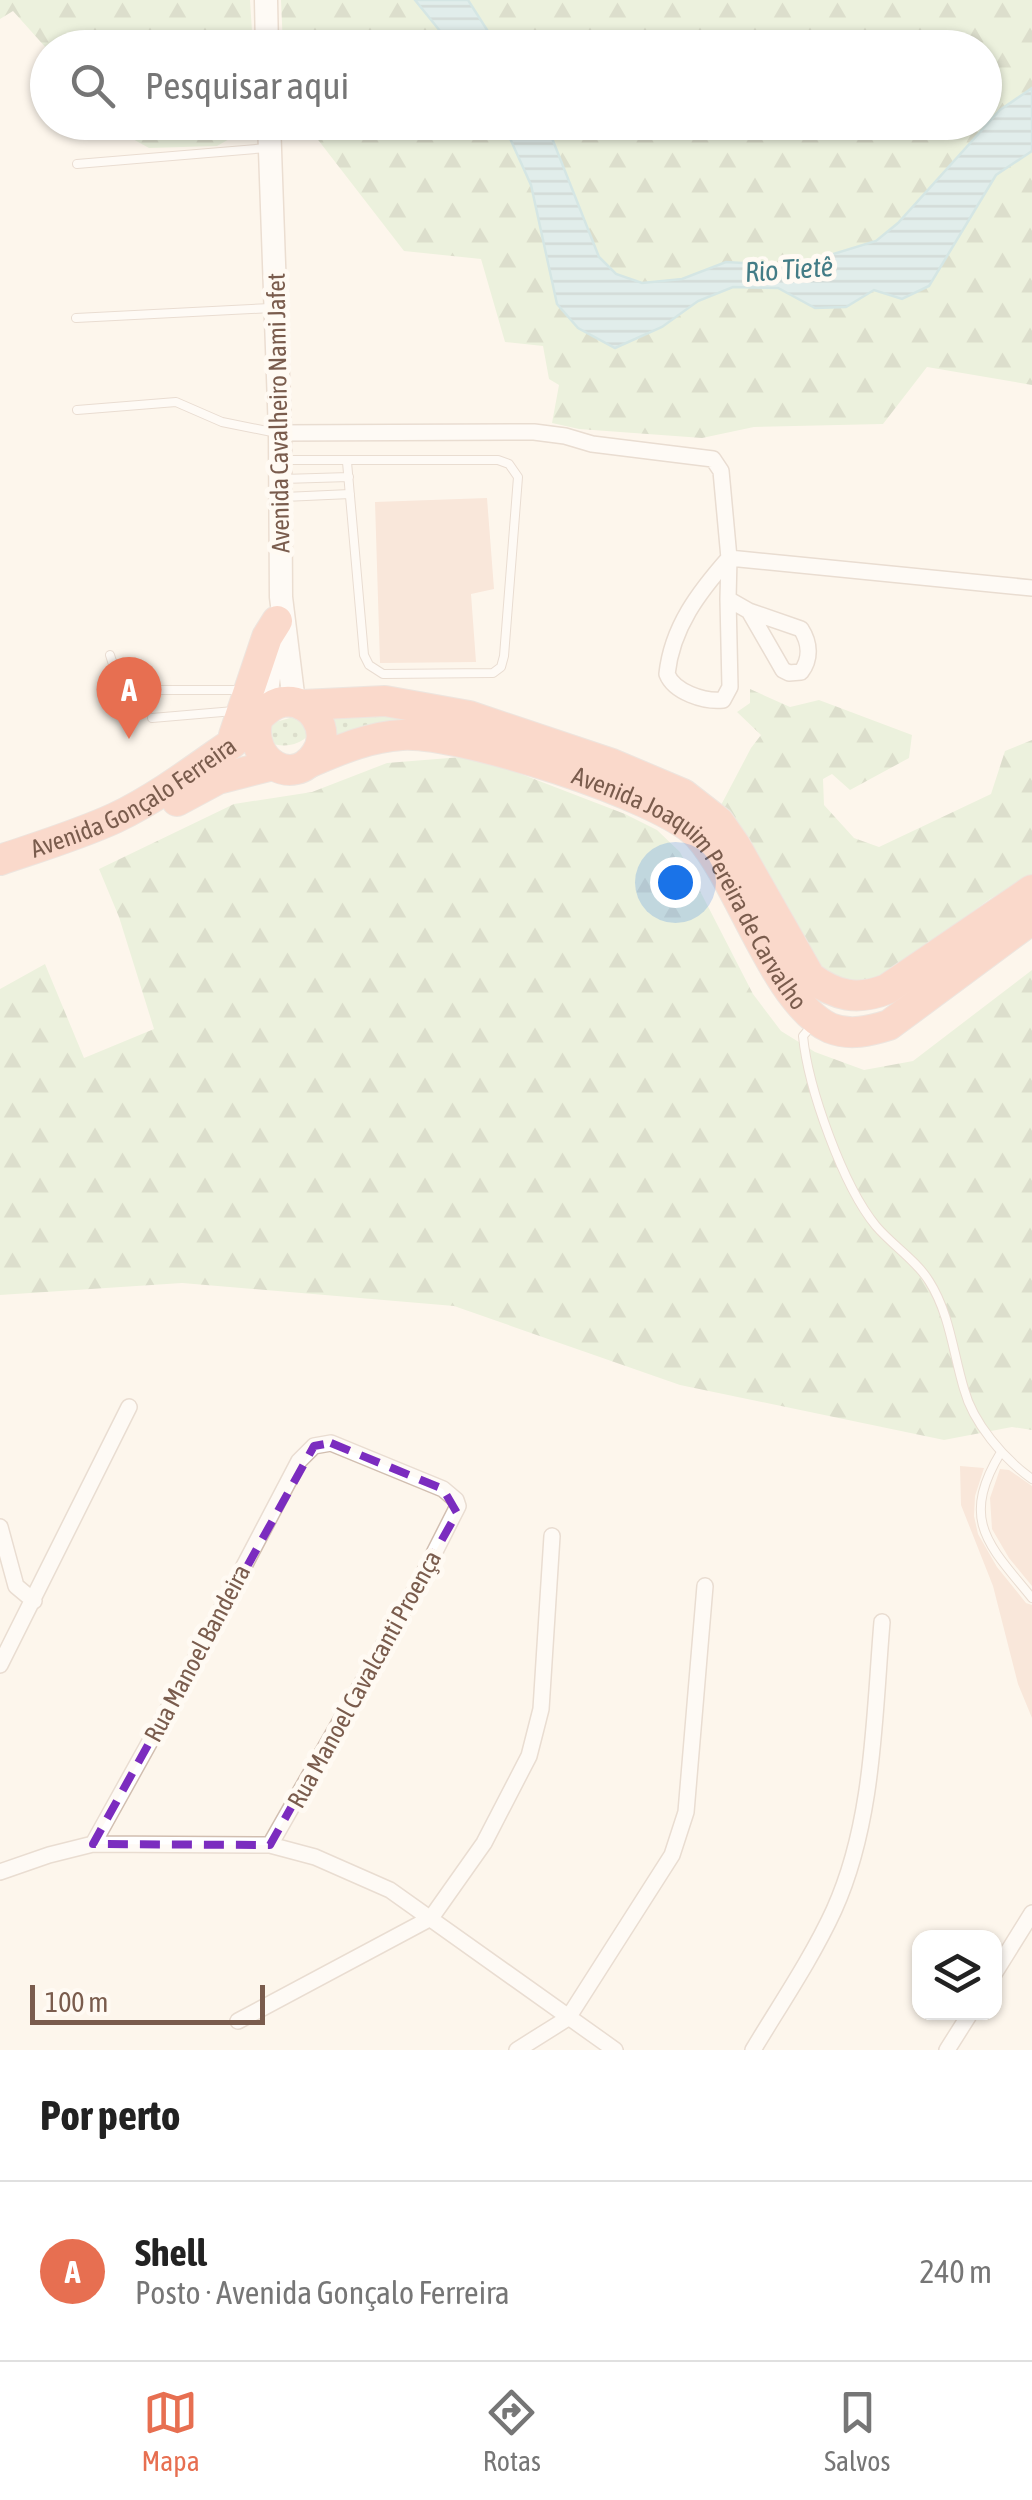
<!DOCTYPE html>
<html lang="pt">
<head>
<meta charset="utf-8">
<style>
	body { margin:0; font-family:"Asap Condensed",sans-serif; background:#f2f2f2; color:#222 }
	.controls { position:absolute; right:30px; bottom:30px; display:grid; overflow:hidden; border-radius:20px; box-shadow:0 2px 8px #0004 }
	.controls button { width:90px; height:90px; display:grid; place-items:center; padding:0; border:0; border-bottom:2px solid #e0e0e0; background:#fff; color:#222; font:50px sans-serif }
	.scale { position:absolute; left:30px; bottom:25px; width:235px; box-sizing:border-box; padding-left:10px; border:5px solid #7a5c4d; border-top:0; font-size:28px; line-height:35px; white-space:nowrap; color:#7a5c4d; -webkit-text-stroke:8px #fffaf3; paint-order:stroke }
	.you { position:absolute; left:675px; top:882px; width:35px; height:35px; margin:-25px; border:8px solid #fff; border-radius:50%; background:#1a73e8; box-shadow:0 0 0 15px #1a73e833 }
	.badge { display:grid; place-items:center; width:65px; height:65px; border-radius:50%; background:#e76f51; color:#fff; font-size:32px; font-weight:700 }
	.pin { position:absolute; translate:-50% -82px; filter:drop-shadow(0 2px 5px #0008) }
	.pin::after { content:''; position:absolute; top:52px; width:35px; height:30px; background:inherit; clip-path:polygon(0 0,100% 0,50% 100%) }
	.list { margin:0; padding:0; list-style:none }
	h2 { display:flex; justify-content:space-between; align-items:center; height:130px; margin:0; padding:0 40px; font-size:42px }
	h2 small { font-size:32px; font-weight:400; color:#767676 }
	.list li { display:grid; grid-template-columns:65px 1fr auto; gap:30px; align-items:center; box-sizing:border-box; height:180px; padding:0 40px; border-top:2px solid #e0e0e0 }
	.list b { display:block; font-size:38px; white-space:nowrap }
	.list p { margin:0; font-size:32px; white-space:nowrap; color:#767676 }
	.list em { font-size:32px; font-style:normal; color:#767676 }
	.icon { flex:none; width:55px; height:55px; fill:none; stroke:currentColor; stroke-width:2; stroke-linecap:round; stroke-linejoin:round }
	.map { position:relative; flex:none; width:1032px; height:2050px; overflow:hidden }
	.search { position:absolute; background:#fff; box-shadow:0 2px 8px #0004; left:30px; right:30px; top:30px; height:110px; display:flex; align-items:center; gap:25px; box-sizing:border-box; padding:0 35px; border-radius:55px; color:#767676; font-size:38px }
	.sheet { height:310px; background:#fff }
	nav { display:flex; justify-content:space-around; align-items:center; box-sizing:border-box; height:140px; border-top:2px solid #e0e0e0; background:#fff; font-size:28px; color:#767676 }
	nav a { display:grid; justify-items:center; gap:5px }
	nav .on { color:#e76f51 }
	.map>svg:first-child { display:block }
</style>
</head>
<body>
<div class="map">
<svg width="1032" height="2050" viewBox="0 0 1032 2050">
	<defs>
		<pattern id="grass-dots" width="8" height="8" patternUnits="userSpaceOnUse" patternTransform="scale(2.5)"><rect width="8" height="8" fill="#d8ecc9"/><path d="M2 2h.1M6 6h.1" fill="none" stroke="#b4c2a5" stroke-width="1.8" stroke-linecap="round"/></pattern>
		<pattern id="forest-firs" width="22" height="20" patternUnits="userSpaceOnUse" patternTransform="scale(2.5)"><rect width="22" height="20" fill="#d8ecc9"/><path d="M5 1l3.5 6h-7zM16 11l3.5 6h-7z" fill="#b4c2a5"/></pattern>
		<pattern id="water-rules" width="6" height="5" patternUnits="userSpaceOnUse" patternTransform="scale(2.5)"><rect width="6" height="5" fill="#bfe3e8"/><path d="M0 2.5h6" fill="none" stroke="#a0bbbe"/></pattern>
	</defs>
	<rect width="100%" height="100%" fill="#fdf6ec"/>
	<!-- grass -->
	<path fill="url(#grass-dots)" d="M384,711L453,725L328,743L326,713Z
		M297,716L310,734C297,747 283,748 266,742L272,723Z"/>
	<!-- forest -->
	<path fill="url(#forest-firs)" d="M0,0H250L253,47L47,49L13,11L0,19Z
		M281,0H415L453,47H283Z
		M468,0H1032V88L1000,110L898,223L876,241L794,266L726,262L682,279L642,283L616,274L599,257L546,123L984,122V48L498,47Z
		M239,123L233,137L217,146L149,148L120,132L119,123Z
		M305,123H503L531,185L557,304L615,348L662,327L698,301L733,287L778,288L815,308L846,307L874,290L902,299L929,285L996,175L1032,151V385L927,367L883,424L754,427L702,438L579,429L552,423L559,385L549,379L543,346L505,342L481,259L404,251Z
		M750,689L790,707L819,700L912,735L909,758L850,790L832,774L823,779L824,805L854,838L879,847L991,794L1005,751L1032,740V875L990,899L885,975L866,984L825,976L720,807L751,748L761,735L737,712L750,703Z
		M474,756L625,814L657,830L680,852L753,994L781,1031L815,1052L864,1070L913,1061L1032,970V1430L1012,1427L944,1440L680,1385L454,1306L182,1283L0,1295V989L45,964L84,1058L154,1029L119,917L99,869L234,804L312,792L387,763Z"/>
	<!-- water -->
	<path fill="url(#water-rules)" stroke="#a5d3da" stroke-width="2.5" d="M415,0H468L498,47H453Z
		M1032,88V151L996,175L929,286L902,299L874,290L846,307L815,308L778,288L733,287L698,301L662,327L615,348L578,328L557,304L531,185L503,123H546L599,257L616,274L642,283L682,279L726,262L794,266L876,241L898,223L1000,110Z"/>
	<!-- building -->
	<path fill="#f3d5c3" d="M487,498L494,589L471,594L476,662L380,663L375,502Z
		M960,1466L984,1468L975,1496L974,1516L978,1534L997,1567L1026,1603L1032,1605V1718L1018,1684L993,1586L961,1505Z
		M1000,1469L1009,1470L1032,1486V1586L1009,1558L992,1529L990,1498Z"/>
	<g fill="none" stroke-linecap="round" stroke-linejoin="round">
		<!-- lane casing -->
		<g stroke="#d1beb0" stroke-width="10">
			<path id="lane" d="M77,164L267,148
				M76,318L271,308
				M77,410L176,402L222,422L277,433
				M284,460H498L509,464L518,477L504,656L501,667L493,673L383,674L369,665L364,655L347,462
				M283,479L349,477
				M284,497L350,494
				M110,655L119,683L127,690H241
				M152,718L234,711
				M814,1023L803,1036C808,1088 843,1186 876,1226C892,1245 916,1260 929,1281C950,1314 953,1353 964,1389C973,1423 1004,1459 1032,1479
				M1001,1452C959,1521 989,1545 1032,1598"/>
		</g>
		<!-- street casing -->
		<g stroke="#d1beb0" stroke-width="18">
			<path id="street" d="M280,433L534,432L565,436L592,444L713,459L721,471L729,558L728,599L749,611L801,629C810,643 811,659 801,672L789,673L783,670L749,611
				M729,558L1032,588
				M728,599L730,687L723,700C704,702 674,692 667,674C672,627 699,592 729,558
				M0,1527L16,1586L34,1601
				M0,1665L129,1407
				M93,1844L188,1673L299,1461L314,1446L331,1443L443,1489L456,1500L458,1506L419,1583L270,1845
				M0,1872L49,1855L93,1844L270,1845L315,1857L390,1890L615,2050
				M994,1974L1032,1913
				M238,2021L431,1918L484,1843L529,1756L541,1709L552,1536
				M517,2050L568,2018L672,1855L686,1812L705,1586
				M753,2050C780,2005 812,1958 834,1910C874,1822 874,1716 882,1622
				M947,2050L971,2012"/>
		</g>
		<!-- secondary casing -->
		<g stroke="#d6c0b0" stroke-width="25">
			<path id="secondary" d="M266,0L267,48
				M269,122L280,433L281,597L294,702
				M264,712L273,650"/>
		</g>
		<!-- highway casing -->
		<g stroke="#dad1cd" stroke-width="32">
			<g id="highway">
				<path d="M302,705L385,701L469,716L612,764L683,794L719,822L735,845L810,977C836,996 857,1001 887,989L1032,890"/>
				<path d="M234,735L267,637L277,621"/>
				<path id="s1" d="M308,763C339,750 368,737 402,735C457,731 664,796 699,836C741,884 776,1004 830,1028C850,1036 870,1031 889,1025L1032,919"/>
				<path d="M177,801L218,779L273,765"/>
				<path id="s2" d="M0,860C38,847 78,835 115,818C155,799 194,770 231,744C246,733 265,704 283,702C311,698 332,730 316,754C293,789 249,761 257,722"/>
			</g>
		</g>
		<!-- lane -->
		<use href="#lane" stroke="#fff" stroke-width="8"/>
		<!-- street -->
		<use href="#street" stroke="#fff" stroke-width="15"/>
		<!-- secondary -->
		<use href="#secondary" stroke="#fff" stroke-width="22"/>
		<!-- highway -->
		<use href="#highway" stroke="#f7b7a3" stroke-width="30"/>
	</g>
	<!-- marked area -->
	<path d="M0 0H1032V2050H0ZM331,1443L443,1489L457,1513L270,1845L93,1844L314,1446Z" fill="#fdf6ec" fill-opacity=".55" fill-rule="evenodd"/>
	<path fill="none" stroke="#7b2cbf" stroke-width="8" stroke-dasharray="20 12" stroke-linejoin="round" d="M331,1443L443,1489L457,1513L270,1845L93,1844L314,1446Z"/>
	<g text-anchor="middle" stroke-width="10" stroke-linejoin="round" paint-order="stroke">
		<!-- street labels -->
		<g font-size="25" fill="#7a5c4d" stroke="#fffaf3">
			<text transform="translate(278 413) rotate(-91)" y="9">Avenida Cavalheiro Nami Jafet</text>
			<text dy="9" stroke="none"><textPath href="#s2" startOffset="148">Avenida Gonçalo Ferreira</textPath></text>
			<text dy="9" stroke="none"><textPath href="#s1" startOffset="445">Avenida Joaquim Pereira de Carvalho</textPath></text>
			<text transform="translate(197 1653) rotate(-62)" y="9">Rua Manoel Bandeira</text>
			<text transform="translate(364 1679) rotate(-61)" y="9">Rua Manoel Cavalcanti Proença</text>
		</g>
		<!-- water labels -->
		<g font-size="28" font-style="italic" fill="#437c86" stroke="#fffaf3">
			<text transform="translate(789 269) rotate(-4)" y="10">Rio Tietê</text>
		</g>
	</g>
</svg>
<div class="controls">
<button><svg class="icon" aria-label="layers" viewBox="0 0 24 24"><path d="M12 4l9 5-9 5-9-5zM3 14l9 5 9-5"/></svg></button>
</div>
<div class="scale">100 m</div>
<div class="you"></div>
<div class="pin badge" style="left:129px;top:739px">A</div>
<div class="search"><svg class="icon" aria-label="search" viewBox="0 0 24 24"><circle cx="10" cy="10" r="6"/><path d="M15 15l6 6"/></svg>Pesquisar aqui</div>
</div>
<section class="sheet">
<h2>Por perto<small></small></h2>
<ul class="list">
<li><span class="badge">A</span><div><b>Shell</b><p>Posto · Avenida Gonçalo Ferreira</p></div><em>240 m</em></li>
</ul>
</section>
<nav>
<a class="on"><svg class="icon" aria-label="map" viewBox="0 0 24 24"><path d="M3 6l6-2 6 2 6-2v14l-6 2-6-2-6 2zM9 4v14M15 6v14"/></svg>Mapa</a>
<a><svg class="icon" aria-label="directions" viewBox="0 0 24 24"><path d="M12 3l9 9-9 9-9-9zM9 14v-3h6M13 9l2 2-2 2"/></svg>Rotas</a>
<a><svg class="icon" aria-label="saved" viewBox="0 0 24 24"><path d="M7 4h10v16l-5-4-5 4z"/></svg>Salvos</a>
</nav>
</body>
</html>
